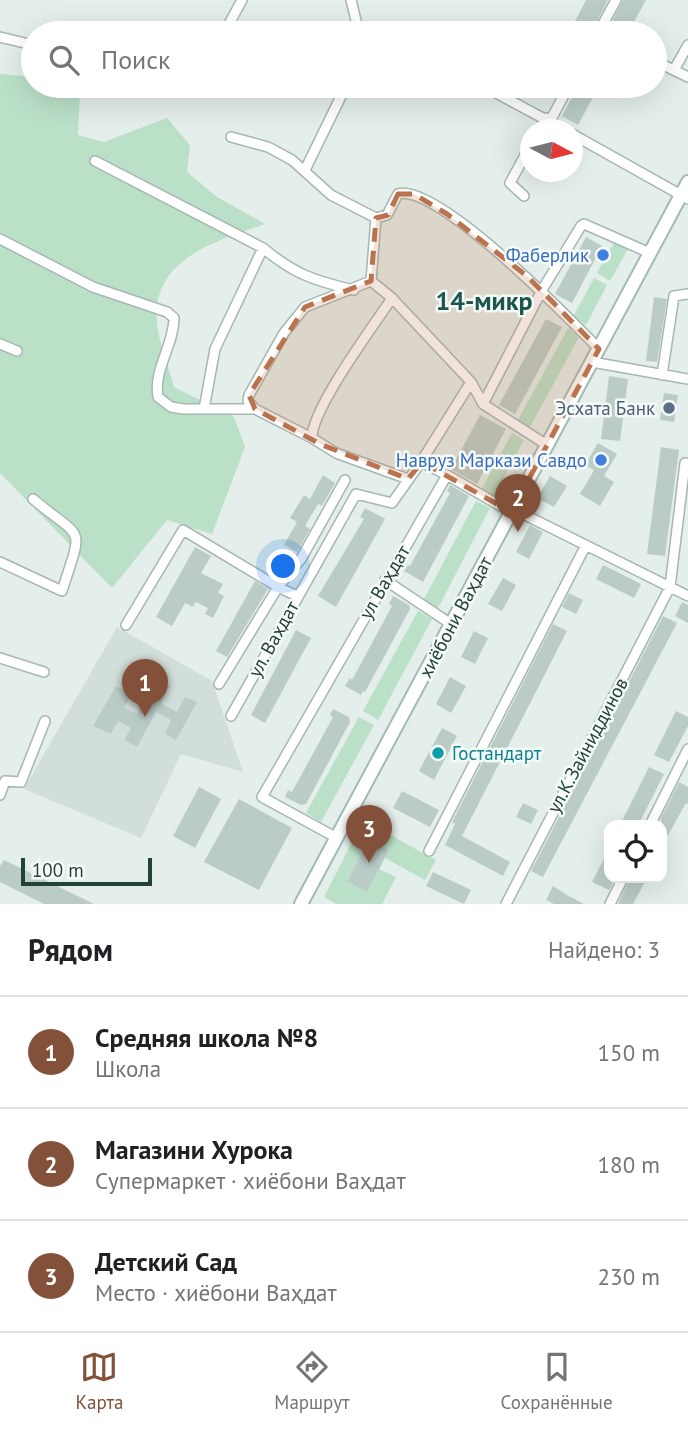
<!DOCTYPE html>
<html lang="ru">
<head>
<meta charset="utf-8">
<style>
	body { margin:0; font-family:"PT Sans",sans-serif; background:#f2f2f2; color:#202124 }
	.controls { position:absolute; right:21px; bottom:21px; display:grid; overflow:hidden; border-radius:14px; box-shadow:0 7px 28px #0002 }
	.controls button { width:63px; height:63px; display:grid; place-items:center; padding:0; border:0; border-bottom:2px solid #e0e0e0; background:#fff; color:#202124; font:35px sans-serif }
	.compass { position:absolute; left:520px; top:119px; width:63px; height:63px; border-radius:50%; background:#fff; box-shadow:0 7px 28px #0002; rotate:97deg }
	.scale { position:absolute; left:21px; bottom:18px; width:131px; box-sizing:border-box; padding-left:7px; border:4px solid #22413b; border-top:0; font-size:19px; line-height:24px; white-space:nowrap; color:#22413b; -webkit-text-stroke:5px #f5faf8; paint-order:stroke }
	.you { position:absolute; left:284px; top:567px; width:24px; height:24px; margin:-18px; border:5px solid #fff; border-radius:50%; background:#1a73e8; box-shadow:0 0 0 10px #1a73e833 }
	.badge { display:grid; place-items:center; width:46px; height:46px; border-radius:50%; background:#83503a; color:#fff; font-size:23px; font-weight:700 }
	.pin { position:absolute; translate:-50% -58px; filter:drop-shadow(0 2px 4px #0008) }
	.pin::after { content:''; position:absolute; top:37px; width:24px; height:21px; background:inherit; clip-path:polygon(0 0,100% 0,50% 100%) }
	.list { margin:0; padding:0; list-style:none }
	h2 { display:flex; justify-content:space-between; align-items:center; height:91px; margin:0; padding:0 28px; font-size:30px }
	h2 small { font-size:23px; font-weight:400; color:#757577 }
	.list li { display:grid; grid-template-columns:46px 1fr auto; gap:21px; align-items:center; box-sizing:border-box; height:112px; padding:0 28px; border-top:2px solid #e0e0e0 }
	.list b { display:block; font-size:26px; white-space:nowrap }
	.list p { margin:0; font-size:23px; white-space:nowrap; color:#757577 }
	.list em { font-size:23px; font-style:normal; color:#757577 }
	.icon { flex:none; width:38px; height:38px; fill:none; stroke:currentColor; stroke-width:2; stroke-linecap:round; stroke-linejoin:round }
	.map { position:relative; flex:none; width:688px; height:904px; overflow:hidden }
	.search { position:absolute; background:#fff; box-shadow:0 7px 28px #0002; left:21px; right:21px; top:21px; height:77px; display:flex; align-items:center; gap:18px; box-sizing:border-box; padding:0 24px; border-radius:38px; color:#757577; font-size:26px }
	.sheet { height:427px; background:#fff }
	nav { display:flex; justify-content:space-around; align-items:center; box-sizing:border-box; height:98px; border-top:2px solid #e0e0e0; background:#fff; font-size:19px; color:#757577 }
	nav a { display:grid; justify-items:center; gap:4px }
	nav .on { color:#83503a }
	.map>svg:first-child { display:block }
</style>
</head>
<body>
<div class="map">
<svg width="688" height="904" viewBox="0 0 688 904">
	<rect width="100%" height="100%" fill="#e4eeea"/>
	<!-- built -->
	<path fill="#d2ded9" d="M117,627L212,681L243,772L181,754L141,838L24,789Z"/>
	<!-- green -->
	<path fill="#bbe0c8" d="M0,74L33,77V86H64L80,90L78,135L104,142L167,118L190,145L187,172L217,197L265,224C213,242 146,261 158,330C161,349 169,368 174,387L234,417L245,447L212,534L167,520L112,588L0,473Z
		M614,243L628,249L610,281L597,273Z
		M594,278L607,285L586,325L573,317Z
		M568,328L579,337L530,427L518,420Z
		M512,433L524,440L493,498L481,490Z
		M476,501L490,508L438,608L423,601Z
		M418,611L432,619L378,720L363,711Z
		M359,717L374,725L321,822L306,813Z
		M363,820L436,860L425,880L385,858L389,850L368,840L347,880L367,892L379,869L396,877L382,904H336L324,897Z"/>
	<!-- building -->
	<path fill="#bbccc6" d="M586,0H608L591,33L573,25Z
		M623,0H646L628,33H606Z
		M578,86H599L578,125L562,116Z
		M586,237L602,246L572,303L555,294Z
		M654,297L667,299L657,362L646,361Z
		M546,319L562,327L515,414L499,405Z
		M609,376L628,379L620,441L601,439Z
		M664,393L678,395L674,422L660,420Z
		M480,415L506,429L477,484L451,469Z
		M598,443L617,454L604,476L614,482L600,506L580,494L594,470L585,465Z
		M661,447L679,450L665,556L647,554Z
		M323,475L335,483L322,506L318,504L305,526L310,529L297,552L284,545L297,522L290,518L304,495L310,499Z
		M550,476L567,486L554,507L537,498Z
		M450,485L469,496L423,582L404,571L408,565L410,566L450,493L447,491Z
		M365,508L385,519L336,607L318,596L364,519L360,517Z
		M530,525L543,532L529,559L516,552Z
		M195,547L211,556L201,573L223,584L218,593L224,596L213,618L205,614L208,608L196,602L193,607L185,603L172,626L156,617Z
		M603,565L641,584L634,598L596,579Z
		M503,578L516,585L502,611L488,604Z
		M255,581L268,589L227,657L216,651Z
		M569,593L583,600L576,614L562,607Z
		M393,596L409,605L410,609L365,692L363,691L361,695L345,686L350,678L352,680L392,606L389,604Z
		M682,602L688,605V623L675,616Z
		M663,616L677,623L543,877L531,871Z
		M553,624L567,631L462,836L510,862L503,876L445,845L455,824L452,822Z
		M296,630L311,638L265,723L251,715Z
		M474,631L488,638L475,664L461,657Z
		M450,677L466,686L451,713L436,704Z
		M156,679L170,686L161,703L177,712L185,697L197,702L176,740L165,734L171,720L156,712L137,747L124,740L131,728L118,721L111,734L93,726L116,686L132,694L124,708L137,714Z
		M333,709L349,717L350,722L306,804L301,805L285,797L288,790L292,792L333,717L330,715Z
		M676,711L688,717V726L669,762L654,755Z
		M442,728L457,736L434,780L419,771Z
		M649,767L664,774L650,802L638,825H620Z
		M679,782L688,787V804L686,803L662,846L661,818Z
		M199,787L221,799L195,848L173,836Z
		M402,791L439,810L430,827L393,808Z
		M239,799L292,828L259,890L204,862Z
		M523,803L538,810L531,824L516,817Z
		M368,840L389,850L367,892L347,881Z
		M609,849V878H615L609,890L592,882Z
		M4,860L94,904H44L0,882V866Z
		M433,872L471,890L464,904L426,886Z
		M630,878H647L633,904H618Z
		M553,886L567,895L584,904H554L546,900Z"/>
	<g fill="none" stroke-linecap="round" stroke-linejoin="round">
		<!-- street casing -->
		<g stroke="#a6b7b2" stroke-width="12">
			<path id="street" d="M351,0L359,33
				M224,33L242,0
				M598,33L616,0
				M0,37L33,45
				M655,61L688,77
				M674,70L688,45
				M228,86L232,87
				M414,86L424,90L435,86
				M483,86L565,130
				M550,121L569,86
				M540,130L546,118
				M572,134L688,199
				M231,137L268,147L292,160L331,195L376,218L387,215L398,194C436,182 570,319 599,349
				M95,161L263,248C294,274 315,281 354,290
				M305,170L346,86
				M524,196L510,183L530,146
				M376,218L371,281L392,298L471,382L483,404L547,445
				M0,239L93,287L167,312L174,318C174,345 153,370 158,397L171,407L184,409H255
				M392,298C374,325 311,410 312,438L336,453L408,479
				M0,344L17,351
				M592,362L688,379
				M662,375L674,296L688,294
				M483,404L542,290L581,226L584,224L650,253
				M204,409L215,349L263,248
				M312,438L255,409L248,401L249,395L284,333L305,307L371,281
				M447,475L511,512
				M513,509L688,596
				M0,562L62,591C84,522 84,542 33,499
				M385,580L451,624
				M126,625L183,530L278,587L297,596
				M0,658L44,672
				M219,684L278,587L301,559L345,480
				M231,716L356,494L392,503L421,462
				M0,795L5,781L21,782L45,721
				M650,825L688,749
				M337,838L262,797L447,475L421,462L471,382
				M429,851L586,545
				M506,904L670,587L685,463
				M610,904L623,878"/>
		</g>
		<!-- secondary casing -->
		<g stroke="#a1bbb3" stroke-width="16">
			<path id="secondary" d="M301,904L688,182"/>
		</g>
		<!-- street -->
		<use href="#street" stroke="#fff" stroke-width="9"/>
		<!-- secondary -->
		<use href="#secondary" stroke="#fff" stroke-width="12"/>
	</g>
	<!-- marked area -->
	<path fill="#ba734d" fill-opacity="0.2" stroke="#ba734d" stroke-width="5" stroke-dasharray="14 9" stroke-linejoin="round" d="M398,194H414L447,214L527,276L599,349L511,512L422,462L408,479L320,444L255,409L249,395L305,307L371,281L376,218L388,215Z"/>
	<!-- markers -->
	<g fill="#3f7fe0" stroke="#f5faf8" stroke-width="2.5">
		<circle cx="603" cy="255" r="7"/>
		<circle cx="601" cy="460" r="7"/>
	</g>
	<circle fill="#5c6f8a" stroke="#f5faf8" stroke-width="2.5" cx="669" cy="408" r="7"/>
	<circle fill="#0f9aa8" stroke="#f5faf8" stroke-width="2.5" cx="438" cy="753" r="7"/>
	<g text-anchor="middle" stroke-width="5" stroke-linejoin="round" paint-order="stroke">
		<!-- shop labels -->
		<g font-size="19" fill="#366cbe" stroke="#f5faf8" text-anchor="end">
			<text x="589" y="262">Фаберлик</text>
			<text x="587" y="467">Навруз Маркази Савдо</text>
		</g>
		<!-- service labels -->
		<g font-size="19" fill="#4e5e75" stroke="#f5faf8" text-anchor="end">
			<text x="655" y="415">Эсхата Банк</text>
		</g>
		<!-- street labels -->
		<g font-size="19" fill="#22413b" stroke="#f5faf8">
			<text transform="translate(384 582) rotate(-60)" y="7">ул Ваҳдат</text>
			<text transform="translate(455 617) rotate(-62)" y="7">хиёбони Ваҳдат</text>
			<text transform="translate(273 639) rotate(-61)" y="7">ул. Вахдат</text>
			<text transform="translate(587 745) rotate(-62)" y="7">ул.К.Зайниддинов</text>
		</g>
		<!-- culture labels -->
		<g font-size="19" fill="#0d838f" stroke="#f5faf8" text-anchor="start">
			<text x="452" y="760">Гостандарт</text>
		</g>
		<!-- district labels -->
		<g font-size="26" font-weight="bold" fill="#1c554b" stroke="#f5faf8">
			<text x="484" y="310">14-микр</text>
		</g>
	</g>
</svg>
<div class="controls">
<button><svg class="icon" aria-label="locate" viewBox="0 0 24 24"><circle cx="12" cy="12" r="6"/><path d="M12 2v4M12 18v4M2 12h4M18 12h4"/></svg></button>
</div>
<svg class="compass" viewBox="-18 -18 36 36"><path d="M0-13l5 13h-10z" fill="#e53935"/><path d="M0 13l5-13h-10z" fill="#757577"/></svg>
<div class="scale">100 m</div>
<div class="you"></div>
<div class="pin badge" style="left:145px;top:717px">1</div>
<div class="pin badge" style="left:518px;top:532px">2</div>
<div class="pin badge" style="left:369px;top:863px">3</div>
<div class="search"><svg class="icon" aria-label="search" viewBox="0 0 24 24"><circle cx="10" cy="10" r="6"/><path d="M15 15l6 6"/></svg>Поиск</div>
</div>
<section class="sheet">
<h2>Рядом<small>Найдено: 3</small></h2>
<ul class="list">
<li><span class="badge">1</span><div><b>Средняя школа №8</b><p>Школа</p></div><em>150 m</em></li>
<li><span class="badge">2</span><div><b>Магазини Хурока</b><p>Супермаркет · хиёбони Ваҳдат</p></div><em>180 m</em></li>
<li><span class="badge">3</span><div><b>Детский Сад</b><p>Место · хиёбони Ваҳдат</p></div><em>230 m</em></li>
</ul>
</section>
<nav>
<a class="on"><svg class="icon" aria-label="map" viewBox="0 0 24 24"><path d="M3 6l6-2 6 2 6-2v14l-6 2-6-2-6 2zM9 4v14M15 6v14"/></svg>Карта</a>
<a><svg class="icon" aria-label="directions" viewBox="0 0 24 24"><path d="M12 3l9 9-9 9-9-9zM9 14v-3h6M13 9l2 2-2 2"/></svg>Маршрут</a>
<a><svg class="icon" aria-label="saved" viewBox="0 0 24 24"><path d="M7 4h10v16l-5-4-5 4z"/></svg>Сохранённые</a>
</nav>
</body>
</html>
